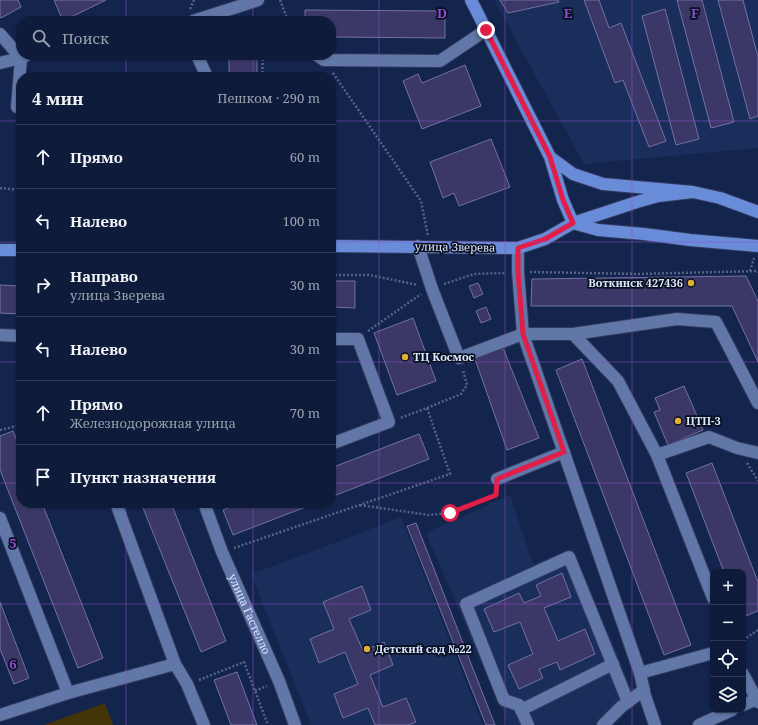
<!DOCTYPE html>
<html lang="ru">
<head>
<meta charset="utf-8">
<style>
	body { margin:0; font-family:"Noto Serif",serif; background:#172442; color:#f1f3f6 }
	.controls { position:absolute; right:12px; bottom:12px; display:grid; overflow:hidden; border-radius:8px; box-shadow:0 1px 3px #0004 }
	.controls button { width:36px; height:36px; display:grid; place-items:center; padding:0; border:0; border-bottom:1px solid #2e3954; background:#0e1b3a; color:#f1f3f6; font:20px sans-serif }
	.stop { position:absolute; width:12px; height:12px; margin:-9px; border:3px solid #e11d48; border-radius:50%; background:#fff }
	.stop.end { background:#e11d48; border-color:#fff; box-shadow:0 1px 4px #0008 }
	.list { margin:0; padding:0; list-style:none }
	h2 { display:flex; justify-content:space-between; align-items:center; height:52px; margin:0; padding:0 16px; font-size:17px }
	h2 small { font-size:13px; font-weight:400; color:#9ba1af }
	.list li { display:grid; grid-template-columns:26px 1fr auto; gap:12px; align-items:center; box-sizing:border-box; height:64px; padding:0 16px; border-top:1px solid #2e3954 }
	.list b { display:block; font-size:15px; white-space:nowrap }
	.list p { margin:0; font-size:13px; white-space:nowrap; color:#9ba1af }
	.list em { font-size:13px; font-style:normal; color:#9ba1af }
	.icon { flex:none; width:22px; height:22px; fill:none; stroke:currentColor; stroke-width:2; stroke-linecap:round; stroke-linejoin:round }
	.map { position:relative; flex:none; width:758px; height:725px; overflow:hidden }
	.search { position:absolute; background:#0e1b3a; box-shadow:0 1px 3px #0004; left:16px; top:16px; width:320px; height:44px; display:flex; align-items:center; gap:10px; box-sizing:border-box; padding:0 14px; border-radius:16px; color:#9ba1af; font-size:15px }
	.panel { position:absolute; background:#0e1b3a; box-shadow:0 1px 3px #0004; left:16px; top:72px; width:320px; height:436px; border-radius:16px }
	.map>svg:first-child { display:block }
</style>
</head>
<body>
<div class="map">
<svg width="758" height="725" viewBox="0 0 758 725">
	<rect width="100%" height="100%" fill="#13244d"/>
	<!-- built -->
	<path fill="#1a2e5c" d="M494,0H758V148L584,164Z
		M510,495L533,564L573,549L630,685L633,698L632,706L613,725H508L426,533Z
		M401,517L483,725H311L251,574L324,547Z"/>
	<!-- green -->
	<path fill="#463409" d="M105,703L113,725H44Z"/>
	<!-- building -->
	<path fill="#3b3867" stroke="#7271a4" d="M0,0H18L21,7L1,18L0,17Z
		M54,0H106L63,21Z
		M500,0H558L559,2L508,13Z
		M584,0H599L609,28L621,23L666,141L649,147L623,80L615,83Z
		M677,0H702L734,122L711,128Z
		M718,0H743L758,57V116L750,119Z
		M665,9L699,139L676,145L642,16Z
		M305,10L445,11V38L331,37V21H305Z
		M229,55H257V77H229Z
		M465,65L481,106L422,129L403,81L418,74L422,83Z
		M491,139L510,187L459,206L454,193L443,198L430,162Z
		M746,276L758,301V362L732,306H531L532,279Z
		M331,281H355V308L331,307Z
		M478,283L483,294L474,298L469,286Z
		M0,285L21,286V314L0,313Z
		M486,307L491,319L481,323L476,311Z
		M413,318L436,381L397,395L374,333Z
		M503,348L539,438L507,450L475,359Z
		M582,359L691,645L664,655L556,370Z
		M684,386L703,430L668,445L654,412L660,410L655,398Z
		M13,431L21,450V503H42L103,658L78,668L0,470V436Z
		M419,434L429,459L331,497V468Z
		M712,463L758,582V611L743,617V572H724L686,473Z
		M141,503H171L226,641L201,652Z
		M241,503H316L233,535L223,510Z
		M416,523L495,725H486L407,526Z
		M562,573L571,597L544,608L558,641L585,629L595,654L560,670L557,662L539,669L543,678L519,689L508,665L533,654L520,622L494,632L484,609L519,593L524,603L541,596L536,585Z
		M362,586L371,610L349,619L363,651L384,642L393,665L370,675L383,707L406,698L416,722L408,725H375L368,708L343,718L334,694L358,684L345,652L319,663L310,639L334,629L323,602Z
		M0,602L29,678L14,684L0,649Z
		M237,672L257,725H231L214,680Z"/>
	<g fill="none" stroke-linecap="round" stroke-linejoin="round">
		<!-- minor casing -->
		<g stroke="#323b5e" stroke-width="14">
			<g id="minor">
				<path d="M193,21L243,5L258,0"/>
				<path d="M0,34L21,58L17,107H21"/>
				<path d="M197,55L207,77"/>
				<path d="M317,55L324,60L440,61L486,30"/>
				<path d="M0,63L21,58L27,55"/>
				<path d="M418,246L432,289L459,358L523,334H573L677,319L716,322L758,403"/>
				<path d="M518,248V272L523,334L640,673L645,696L655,725"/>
				<path d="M573,334L618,381L657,455L713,598"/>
				<path d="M0,335L21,336"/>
				<path d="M331,339H358L389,422L331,444"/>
				<path d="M657,455L709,437L737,448L758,453"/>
				<path d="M497,479L564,452"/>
				<path d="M116,503L175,664L187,684L204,725"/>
				<path id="s1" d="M204,503L222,552L279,681L295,725"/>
				<path d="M0,518L68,693"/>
				<path d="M640,673L713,653"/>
				<path d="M743,674L758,702"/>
				<path d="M743,705L757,699"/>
				<path d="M521,710L613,664"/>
				<path d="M0,715L68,693L175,664"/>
				<path d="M528,725L519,705L504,700L466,604L569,557L628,702"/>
				<path d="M603,725L621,707L644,690"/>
				<path d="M699,725L732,710"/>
			</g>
		</g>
		<!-- major casing -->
		<g stroke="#323b5e" stroke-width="14">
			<path id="major" d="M471,0L550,157L563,200L573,223
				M550,157L573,174L603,184L693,192L720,198L758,212
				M573,223L598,230L644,234L690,240L758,246
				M331,246L518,248L545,239L573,223L637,202L658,196L693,192
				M0,250H21"/>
		</g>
		<!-- path -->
		<path stroke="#556486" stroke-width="2.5" stroke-dasharray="2 2" stroke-linecap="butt" d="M280,0L288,21
			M190,9L194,0
			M333,73L421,201L428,236
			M262,77L263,55
			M18,120L20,190
			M0,188L21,190
			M750,271L754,258
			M530,272L639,274L757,271L758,272
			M331,275H369L418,285
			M444,284L474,274L505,273
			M368,331L421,294
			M427,408L461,394L467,385L463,370
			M0,430L21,425
			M747,463L758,481
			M360,505L429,515L449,513L496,495V491
			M234,548L450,474L427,408L400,418
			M743,640L758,630
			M199,680L244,662L268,725
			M255,691L267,686"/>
		<!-- minor -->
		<use href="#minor" stroke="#6177a7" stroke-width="12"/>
		<!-- major -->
		<use href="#major" stroke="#698cd9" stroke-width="12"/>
	</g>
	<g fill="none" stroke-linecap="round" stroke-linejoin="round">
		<!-- route -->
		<path stroke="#e11d48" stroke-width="5" d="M450,513L496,495L497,479L564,452L523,334L518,272V248L545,239L573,223L563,200L550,157L486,30"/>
	</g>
	<!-- grid -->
	<path fill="none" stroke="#8e51cb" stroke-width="1" stroke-opacity="0.55" d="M126,0V21M253,0V21M379,0V725M505,0V725M632,0V725M126,55V77M253,55V77M0,121H21M331,121H758M0,242H21M331,242H758M0,362H21M331,362H758M0,483H21M331,483H758M126,503V725M253,503V725M0,604H713M743,604H758"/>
	<!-- markers -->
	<g fill="#e2af34" stroke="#070f21" stroke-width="1.5">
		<circle cx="691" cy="283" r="4"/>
		<circle cx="405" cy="357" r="4"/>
		<circle cx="678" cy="421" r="4"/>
		<circle cx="367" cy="649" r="4"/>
	</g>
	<g text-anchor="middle" stroke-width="3.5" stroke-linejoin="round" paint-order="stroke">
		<!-- street labels -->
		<g font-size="11" fill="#dce6fc" stroke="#070f21">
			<text transform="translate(455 247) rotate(1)" y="4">улица Зверева</text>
			<text dy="4" stroke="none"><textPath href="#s1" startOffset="120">улица Гастелло</textPath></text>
		</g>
		<!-- poi labels -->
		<g font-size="11" font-weight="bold" fill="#dce6fc" stroke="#070f21" text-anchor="start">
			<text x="683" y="287" text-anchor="end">Воткинск 427436</text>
			<text x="413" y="361">ТЦ Космос</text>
			<text x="686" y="425">ЦТП-3</text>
			<text x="375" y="653">Детский сад №22</text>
		</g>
	</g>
	<g font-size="13" text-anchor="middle" font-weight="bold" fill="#8e51cb" stroke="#070f21" stroke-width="3.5" stroke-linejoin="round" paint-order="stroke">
		<text x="442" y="18">D</text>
		<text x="568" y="18">E</text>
		<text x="695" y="18">F</text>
		<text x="13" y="548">5</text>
		<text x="13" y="669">6</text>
	</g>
</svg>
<div class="controls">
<button>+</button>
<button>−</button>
<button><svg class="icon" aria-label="locate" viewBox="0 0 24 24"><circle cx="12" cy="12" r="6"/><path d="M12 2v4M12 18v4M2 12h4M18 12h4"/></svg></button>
<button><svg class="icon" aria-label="layers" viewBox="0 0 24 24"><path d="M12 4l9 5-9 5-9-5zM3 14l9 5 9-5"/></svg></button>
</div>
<div class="stop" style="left:450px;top:513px"></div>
<div class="stop end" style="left:486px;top:30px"></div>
<div class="search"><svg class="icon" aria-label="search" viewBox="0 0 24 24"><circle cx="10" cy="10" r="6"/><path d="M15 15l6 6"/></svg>Поиск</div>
<section class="panel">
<h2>4 мин<small>Пешком · 290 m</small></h2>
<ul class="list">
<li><svg class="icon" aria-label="ahead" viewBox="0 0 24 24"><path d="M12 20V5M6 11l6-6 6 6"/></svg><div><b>Прямо</b></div><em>60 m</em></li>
<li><svg class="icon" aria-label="left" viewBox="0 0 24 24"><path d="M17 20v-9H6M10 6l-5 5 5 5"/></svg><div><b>Налево</b></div><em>100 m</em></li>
<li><svg class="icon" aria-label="right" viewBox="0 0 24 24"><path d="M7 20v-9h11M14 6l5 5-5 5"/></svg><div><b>Направо</b><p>улица Зверева</p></div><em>30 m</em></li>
<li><svg class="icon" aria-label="left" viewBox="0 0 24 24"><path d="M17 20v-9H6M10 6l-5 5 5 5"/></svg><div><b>Налево</b></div><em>30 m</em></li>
<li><svg class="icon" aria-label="ahead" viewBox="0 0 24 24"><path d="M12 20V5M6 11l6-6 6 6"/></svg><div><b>Прямо</b><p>Железнодорожная улица</p></div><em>70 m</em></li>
<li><svg class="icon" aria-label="arrive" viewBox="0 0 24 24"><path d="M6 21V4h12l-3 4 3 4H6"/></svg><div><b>Пункт назначения</b></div></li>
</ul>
</section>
</div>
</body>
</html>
